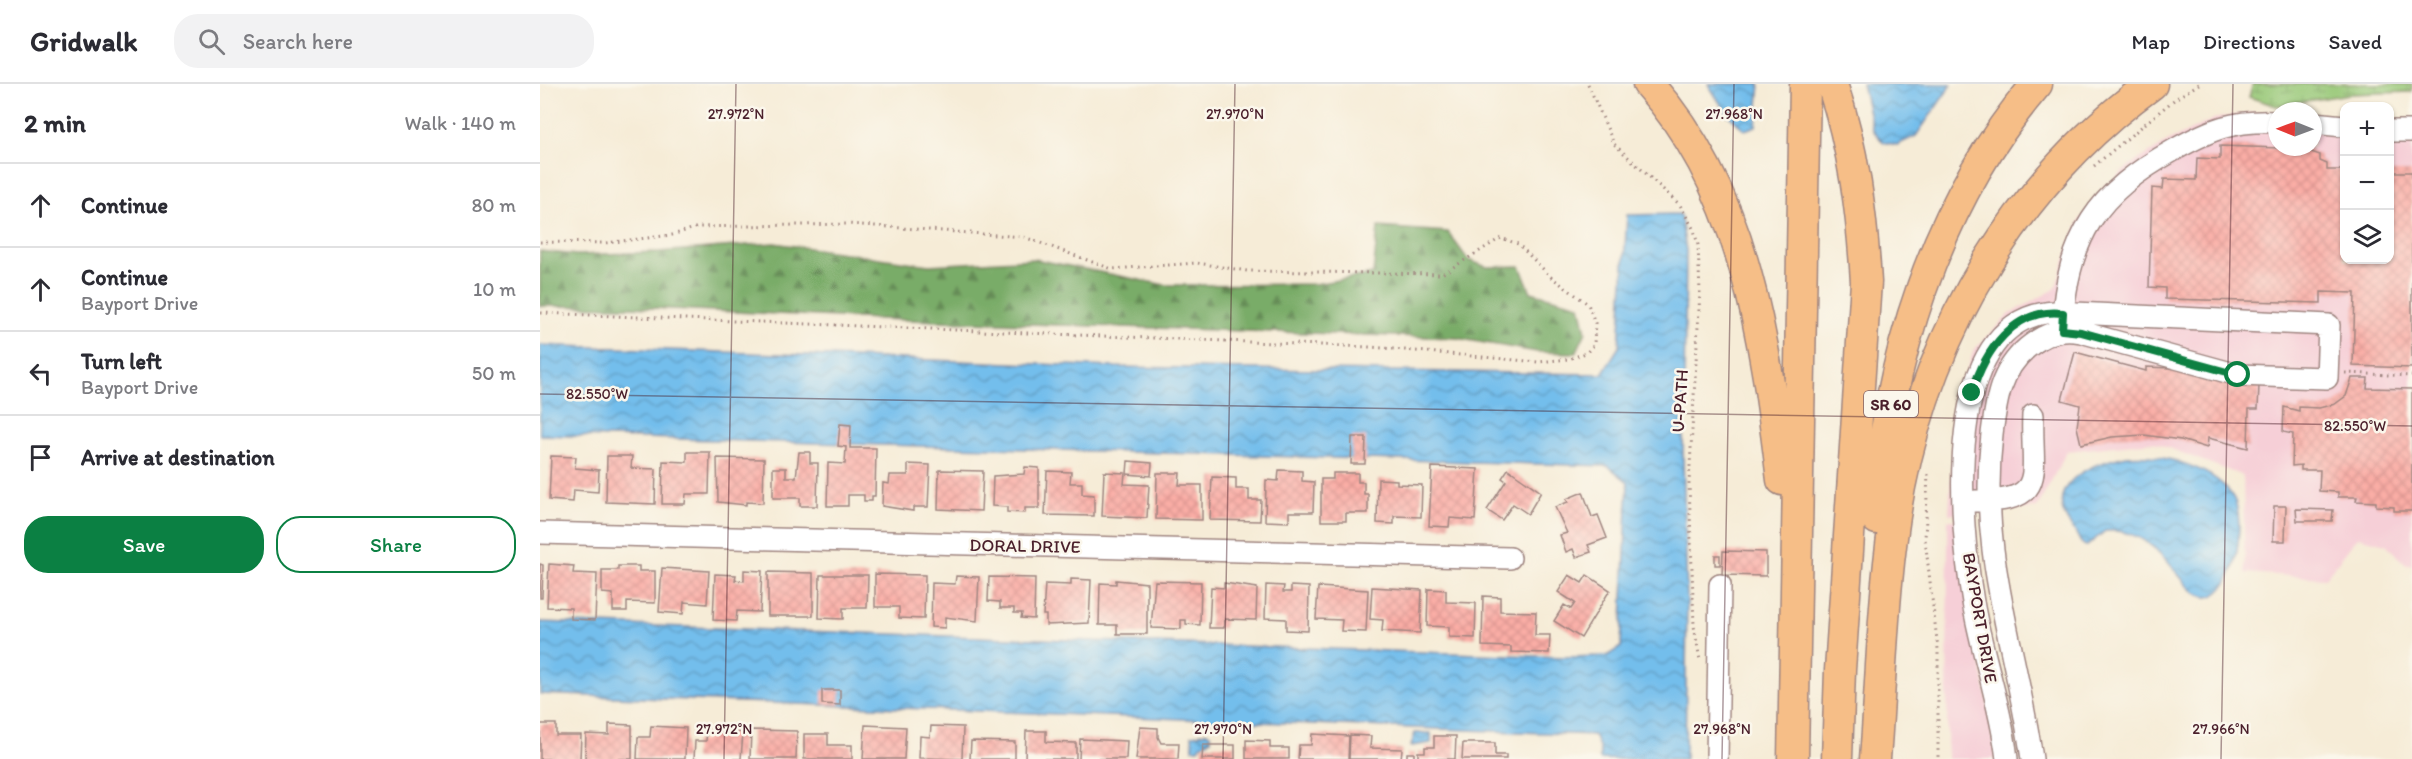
<!DOCTYPE html>
<html lang="en">
<head>
<meta charset="utf-8">
<style>
	body { margin:0; font-family:Itim,sans-serif; background:#f2f2f3; color:#2b2b33 }
	.controls { position:absolute; right:18px; top:18px; display:grid; overflow:hidden; border-radius:12px; box-shadow:0 2px 4px #0004 }
	.controls button { width:54px; height:54px; display:grid; place-items:center; padding:0; border:0; border-bottom:2px solid #e1e1e2; background:#fff; color:#2b2b33; font:30px sans-serif }
	.compass { position:absolute; left:1728px; top:18px; width:54px; height:54px; border-radius:50%; background:#fff; box-shadow:0 2px 4px #0004; rotate:271deg }
	.stop { position:absolute; width:18px; height:18px; margin:-14px; border:4px solid #0b8043; border-radius:50%; background:#fff }
	.stop.end { background:#0b8043; border-color:#fff; box-shadow:0 2px 6px #0008 }
	.list { margin:0; padding:0; list-style:none }
	h2 { display:flex; justify-content:space-between; align-items:center; height:78px; margin:0; padding:0 24px; font-size:26px }
	h2 small { font-size:20px; font-weight:400; color:#7c7c81 }
	.list li { display:grid; grid-template-columns:39px 1fr auto; gap:18px; align-items:center; box-sizing:border-box; height:84px; padding:0 24px; border-top:2px solid #e1e1e2 }
	.list b { display:block; font-size:22px; white-space:nowrap }
	.list p { margin:0; font-size:20px; white-space:nowrap; color:#7c7c81 }
	.list em { font-size:20px; font-style:normal; color:#7c7c81 }
	.actions { display:flex; gap:12px; padding:18px 24px }
	.actions a { flex:1; padding:14px 0; border:2px solid #0b8043; border-radius:24px; text-align:center; font-size:21px; color:#0b8043 }
	.actions .main { background:#0b8043; color:#fff }
	.icon { flex:none; width:33px; height:33px; fill:none; stroke:currentColor; stroke-width:2; stroke-linecap:round; stroke-linejoin:round }
	.map { position:relative; flex:none; width:1872px; height:675px; overflow:hidden }
	header { display:flex; align-items:center; gap:36px; box-sizing:border-box; height:84px; padding:0 30px; background:#fff; border-bottom:2px solid #e1e1e2 }
	header strong { font-size:28px }
	nav { display:flex; gap:33px; margin-inline-start:auto; font-size:21px }
	.search { width:420px; height:54px; background:#f2f2f3; display:flex; align-items:center; gap:15px; box-sizing:border-box; padding:0 21px; border-radius:24px; color:#7c7c81; font-size:22px }
	main { display:flex }
	aside { flex:1; background:#fff }
	.map>svg:first-child { display:block }
</style>
</head>
<body>
<header>
<strong>Gridwalk</strong>
<div class="search"><svg class="icon" aria-label="search" viewBox="0 0 24 24"><circle cx="10" cy="10" r="6"/><path d="M15 15l6 6"/></svg>Search here</div>
<nav><a>Map</a><a>Directions</a><a>Saved</a></nav>
</header>
<main>
<aside>
<h2>2 min<small>Walk · 140 m</small></h2>
<ul class="list">
<li><svg class="icon" aria-label="ahead" viewBox="0 0 24 24"><path d="M12 20V5M6 11l6-6 6 6"/></svg><div><b>Continue</b></div><em>80 m</em></li>
<li><svg class="icon" aria-label="ahead" viewBox="0 0 24 24"><path d="M12 20V5M6 11l6-6 6 6"/></svg><div><b>Continue</b><p>Bayport Drive</p></div><em>10 m</em></li>
<li><svg class="icon" aria-label="left" viewBox="0 0 24 24"><path d="M17 20v-9H6M10 6l-5 5 5 5"/></svg><div><b>Turn left</b><p>Bayport Drive</p></div><em>50 m</em></li>
<li><svg class="icon" aria-label="arrive" viewBox="0 0 24 24"><path d="M6 21V4h12l-3 4 3 4H6"/></svg><div><b>Arrive at destination</b></div></li>
</ul>
<div class="actions"><a class="main">Save</a><a>Share</a></div>
</aside>
<div class="map">
<svg width="1872" height="675" viewBox="0 0 1872 675">
	<defs>
		<pattern id="forest-firs" width="22" height="20" patternUnits="userSpaceOnUse" patternTransform="scale(1.5)"><rect width="22" height="20" fill="#79ac68"/><path d="M5 1l3.5 6h-7zM16 11l3.5 6h-7z" fill="#658b56"/></pattern>
		<pattern id="wetland-marsh" width="20" height="14" patternUnits="userSpaceOnUse" patternTransform="scale(1.5)"><rect width="20" height="14" fill="#97c877"/><path d="M1 5h8M5 5V1M11 12h8M15 12V8" fill="none" stroke="#84ab67"/></pattern>
		<pattern id="water-waves" width="16" height="10" patternUnits="userSpaceOnUse" patternTransform="scale(1.5)"><rect width="16" height="10" fill="#73beec"/><path d="M0 5q4-4 8 0t8 0" fill="none" stroke="#609abf"/></pattern>
		<pattern id="building-cross-hatch" width="8" height="8" patternUnits="userSpaceOnUse" patternTransform="scale(1.5)"><rect width="8" height="8" fill="#faada6"/><path d="M0 0l8 8M0 8l8-8" fill="none" stroke="#d8948f"/></pattern>
	</defs>
	<rect width="100%" height="100%" fill="#fbf7ec"/>
	<filter id="ink" filterUnits="userSpaceOnUse"><feTurbulence type="fractalNoise" baseFrequency=".0167" numOctaves="2"/><feDisplacementMap in="SourceGraphic" scale="12" xChannelSelector="R" yChannelSelector="G"/><feConvolveMatrix kernelMatrix="1 2 1 2 8 2 1 2 1" color-interpolation-filters="sRGB"/></filter>
	<filter id="wash" filterUnits="userSpaceOnUse"><feTurbulence type="fractalNoise" baseFrequency=".008" numOctaves="4" result="noise"/><feDisplacementMap in="SourceGraphic" scale="24" xChannelSelector="R" yChannelSelector="G"/><feGaussianBlur stdDeviation="1.35" result="paint"/><feColorMatrix in="noise" values="0 0 0 0 0 0 0 0 0 0 0 0 0 0 0 0 0 1.4 0 .05"/><feComposite in="paint" operator="in"/></filter>
	<g filter="url(#wash)">
		<rect width="100%" height="100%" fill="#f6ecd7"/>
		<!-- built -->
		<path fill="#f6cfd7" d="M1707,29L1737,30V63H1773V32L1804,34V176H1850V39L1872,38V481H1867L1846,460L1818,453L1785,494L1705,489L1703,392L1613,358L1527,367L1497,424L1409,430L1415,320L1434,266L1470,230L1515,205L1539,138L1558,111L1589,82L1629,57L1674,35Z
			M1408,436H1416L1457,675H1407Z"/>
		<!-- forest -->
		<path fill="url(#forest-firs)" stroke="#62664a" stroke-width="1.5" d="M838,143L908,148L928,176L947,183L980,182L991,208L1040,221L1046,248L1036,269L997,268L916,254L338,235L90,223L0,222V167L37,171L118,168L234,159L389,181L494,175L625,201L775,200L833,190Z"/>
		<!-- wetland -->
		<path fill="url(#wetland-marsh)" stroke="#707451" stroke-width="1.5" d="M1713,0H1872V8L1809,10L1736,22L1709,13Z"/>
		<!-- water -->
		<path fill="url(#water-waves)" stroke="#5e6e8c" stroke-width="1.5" d="M1168,0H1220L1216,42L1205,46L1187,30Z
			M1322,0H1412L1376,52L1357,61L1343,58L1333,46Z
			M1140,130L1146,166L1143,376L1147,514L1145,675H1060V666L1054,651L0,610V538L1025,573L1067,572L1081,563L1088,398L1068,382L0,351V261L575,283L1062,290L1079,263L1087,131Z
			M1587,372C1620,369 1677,383 1694,415C1705,436 1698,509 1668,513C1641,515 1626,443 1565,447L1547,462C1539,461 1539,452 1534,446C1497,401 1552,379 1587,372Z
			M667,648L671,651V656L662,660L659,665H653L652,651Z
			M875,649H891V659L871,662Z"/>
		<g id="blocks">
			<!-- building -->
			<path fill="url(#building-cross-hatch)" d="M1680,62L1771,65V68L1780,71V77L1787,80V86H1804V176H1850V88H1872V284L1813,282L1815,209L1781,208V219L1625,215V204L1609,203L1612,104L1623,105L1624,95L1656,96L1657,74L1680,75Z
				M1535,268L1606,287V283L1657,285L1719,301L1718,325H1709L1708,364L1668,354L1667,364L1641,356L1604,351L1572,353L1541,360L1537,343L1540,321L1522,316Z
				M1812,294H1828L1827,304L1872,305V427H1854V423L1836,422V418L1816,417L1817,413H1798V408L1779,407L1780,386H1761V381L1752,382L1753,350L1743,348L1744,323L1759,327V323L1779,324L1795,320L1806,312Z
				M300,340L311,341L310,364H336L335,412H332V417H324V411H308V422H287L288,379L305,380L306,363L298,362Z
				M812,353H826L825,380H811Z
				M147,368H170L169,410H146L145,420H122L123,377L147,378Z
				M259,368H270V379H278L277,422H260V414H233V384H246V393H256Z
				M11,372L36,373L35,384L59,386L58,408L34,406L33,418L9,416Z
				M67,372H92L91,384L116,385L115,420L66,418Z
				M177,374L224,375L223,419L206,418V421L178,418Z
				M588,377L612,379L611,392L587,390Z
				M368,380L390,381L388,423H373V427L342,422L343,399L349,400L350,391H368Z
				M485,383L499,384V424H485V429L467,428V423L452,422L453,392L484,390Z
				M892,383L938,385L935,436L910,434L909,443L889,442Z
				M968,385L1001,408L988,430L973,420L962,436L947,426L966,397L962,394Z
				M399,386L443,387L441,427L398,425Z
				M739,386L762,387V397L774,398L773,428H749V438L725,437L726,396L738,397Z
				M507,387L531,388L530,399H542V410L554,411V432L505,431Z
				M564,388L585,389L584,400L609,401L607,434L562,432Z
				M617,389H640L639,401H662V436L616,435Z
				M793,389H818V398H824V410H828V429H806V437H781V395H793Z
				M672,393L696,394V405H709V416H721L720,437L670,436Z
				M838,395L857,396V400L882,401L881,433L854,432V440L837,439Z
				M1043,408L1052,433L1058,431L1067,454L1048,461L1051,468L1036,473L1033,465L1026,468L1020,451L1027,449L1015,423L1028,418L1026,415Z
				M1734,422H1746L1745,457H1733Z
				M1756,425L1793,426L1792,437H1757Z
				M1183,467L1226,468V492L1182,491Z
				M1175,471H1180V481H1175Z
				M0,480L3,481L2,514H0Z
				M9,480L34,482L33,489L57,490L55,536L31,535V524L7,523Z
				M78,482H99V487H115V519L87,518V527H73V510L62,509V486H78Z
				M122,484L169,487L167,520L144,518L143,530L119,528Z
				M204,486L222,487L220,528L197,527L196,537L173,536L175,490L196,491L195,496L204,497Z
				M228,488L273,489V532H228Z
				M335,490L385,491L384,535L359,534V523H335Z
				M280,491H328L327,524H303V535L279,534Z
				M1029,491L1042,499L1047,491L1070,506L1041,554L1014,537L1024,521L1031,525L1035,519L1018,508Z
				M416,492L439,493L437,537L405,533V544L391,543L392,499L415,500Z
				M449,493L495,494L494,535L481,534L482,529H474V524H460V518L448,517Z
				M531,495L551,496L549,539L506,541V531H503L505,500L531,501Z
				M576,496L607,499V550H577V541H559L560,499L576,500Z
				M615,497L661,498L660,541L646,540V536H641V545L611,544Z
				M684,499L717,504L716,536L685,535L684,544H669L671,503L684,504Z
				M726,501L744,502L743,508H751V502L769,503L768,547L746,546V535L725,534Z
				M778,503L828,506L826,548L801,547L802,536L776,535Z
				M832,503L882,506L880,549L842,547L843,536L830,535Z
				M888,505L906,506V518L936,519L935,554L909,553V543L887,542Z
				M943,512L960,513V527L996,528L995,551H1010L1009,569L971,568V563L942,562Z
				M282,606H300V621L282,620Z
				M0,640H16V651H41L40,675H0Z
				M69,640L92,641V675H45L46,650L69,651Z
				M325,641L366,643L364,675H323Z
				M111,642L146,644L145,675H97L98,653H110Z
				M391,642L423,643L422,675L379,674L380,652L390,653Z
				M600,643L618,644V653L621,659H639L638,675H596Z
				M211,646L257,647L256,675H210Z
				M167,647L203,648L201,675H154L155,657H166Z
				M486,647H506V658L536,659V675H485Z
				M264,650H288V661H312V675H264Z
				M772,650L809,652L808,675H758L759,661H771Z
				M810,651L831,652L830,664L862,665L861,675H809Z
				M894,652H916L915,675H878V668H885V663H894Z
				M540,655L587,657L586,675H539Z
				M706,656L730,657V664H749V675H706Z
				M431,657L475,658V675H430Z
				M923,659H955V671H966V675H922Z
				M663,661H695V675H662Z
				M867,669H874V675H867Z"/>
		</g>
	</g>
	<g filter="url(#ink)">
		<use href="#blocks" fill-opacity="0" stroke="#a08681" stroke-width="1.5"/>
		<g fill="none" stroke-linecap="round" stroke-linejoin="round">
			<!-- minor casing -->
			<g stroke="#a08681" stroke-width="24">
				<path id="minor" d="M1773,39L1804,42
					M1850,47H1872
					M1522,241C1528,151 1557,109 1634,66C1671,45 1693,36 1737,38
					M1435,417C1511,418 1490,389 1493,331
					M0,449L970,474
					M1177,675L1180,501
					M1467,675C1461,622 1442,571 1433,518C1420,442 1399,235 1514,228L1789,241L1787,294L1698,291L1541,248C1519,244 1504,250 1487,264C1460,287 1456,317 1452,350C1438,470 1476,561 1492,675"/>
			</g>
			<!-- highway casing -->
			<g stroke="#a08681" stroke-width="33">
				<path id="highway" d="M1108,0C1206,108 1225,258 1242,396
					M1292,0C1314,65 1322,131 1326,198L1300,586L1297,675
					M1337,435C1345,281 1395,119 1497,0
					M1253,675L1265,0
					M1335,675C1342,585 1343,492 1360,403C1391,243 1479,96 1612,0"/>
			</g>
			<!-- path -->
			<path stroke="#a08681" stroke-width="3" stroke-dasharray="1.5 4.5" stroke-linecap="butt" d="M1048,0L1074,60L1140,121L1154,146L1158,161L1160,208L1149,399L1154,542L1160,576
				M1554,82L1635,15L1659,0
				M0,158L65,159L132,151L158,143L308,140L484,153L572,185L657,179L707,187L902,190L961,154L978,160L1011,193L1048,220L1055,239L1054,261L1046,269L1029,275L998,278L831,263L0,229
				M1805,289L1872,292
				M1388,390L1385,455L1398,565V675"/>
			<!-- minor -->
			<use href="#minor" stroke="#fff" stroke-width="21"/>
			<!-- highway -->
			<use href="#highway" stroke="#f6be87" stroke-width="30"/>
		</g>
	</g>
	<g fill="none" stroke-linecap="round" stroke-linejoin="round" filter="url(#ink)">
		<!-- route -->
		<path stroke="#0b8043" stroke-width="8" d="M1432,309C1444,268 1474,223 1523,229L1522,246L1541,248L1698,291"/>
	</g>
	<!-- ticks -->
	<path fill="none" stroke="#4a1f2b" stroke-width="1.5" stroke-opacity="0.45" d="M0,310L1872,342M184,675L196,0M683,675L695,0M1182,675L1194,0M1681,675L1693,0"/>
	<g text-anchor="middle" stroke-width="5" stroke-linejoin="round" paint-order="stroke">
		<!-- shield labels -->
		<rect fill="#fbf7ec" stroke="#7f6065" stroke-width="1.5" x="1324" y="307" width="54" height="26" rx="4.5"/>
		<g font-size="16" font-weight="bold" fill="#4a1f2b">
			<text x="1351" y="326">SR 60</text>
		</g>
		<!-- street labels -->
		<g font-size="18" fill="#4a1f2b" stroke="#fbf7ec">
			<text transform="translate(1140 317) rotate(-86)" y="6">U-PATH</text>
			<text transform="translate(485 462) rotate(1)" y="6">DORAL DRIVE</text>
			<text transform="translate(1440 534) rotate(80)" y="6">BAYPORT DRIVE</text>
		</g>
	</g>
	<g font-size="15" text-anchor="middle" fill="#4a1f2b" stroke="#fbf7ec" stroke-width="5" stroke-linejoin="round" paint-order="stroke">
		<text x="196" y="35">27.972°N</text>
		<text x="695" y="35">27.970°N</text>
		<text x="1194" y="35">27.968°N</text>
		<text x="57" y="315">82.550°W</text>
		<text x="1815" y="347">82.550°W</text>
		<text x="184" y="650">27.972°N</text>
		<text x="683" y="650">27.970°N</text>
		<text x="1182" y="650">27.968°N</text>
		<text x="1681" y="650">27.966°N</text>
	</g>
</svg>
<div class="controls">
<button>+</button>
<button>−</button>
<button><svg class="icon" aria-label="layers" viewBox="0 0 24 24"><path d="M12 4l9 5-9 5-9-5zM3 14l9 5 9-5"/></svg></button>
</div>
<svg class="compass" viewBox="-18 -18 36 36"><path d="M0-13l5 13h-10z" fill="#e53935"/><path d="M0 13l5-13h-10z" fill="#7c7c81"/></svg>
<div class="stop" style="left:1698px;top:291px"></div>
<div class="stop end" style="left:1432px;top:309px"></div>
</div>
</main>
</body>
</html>
